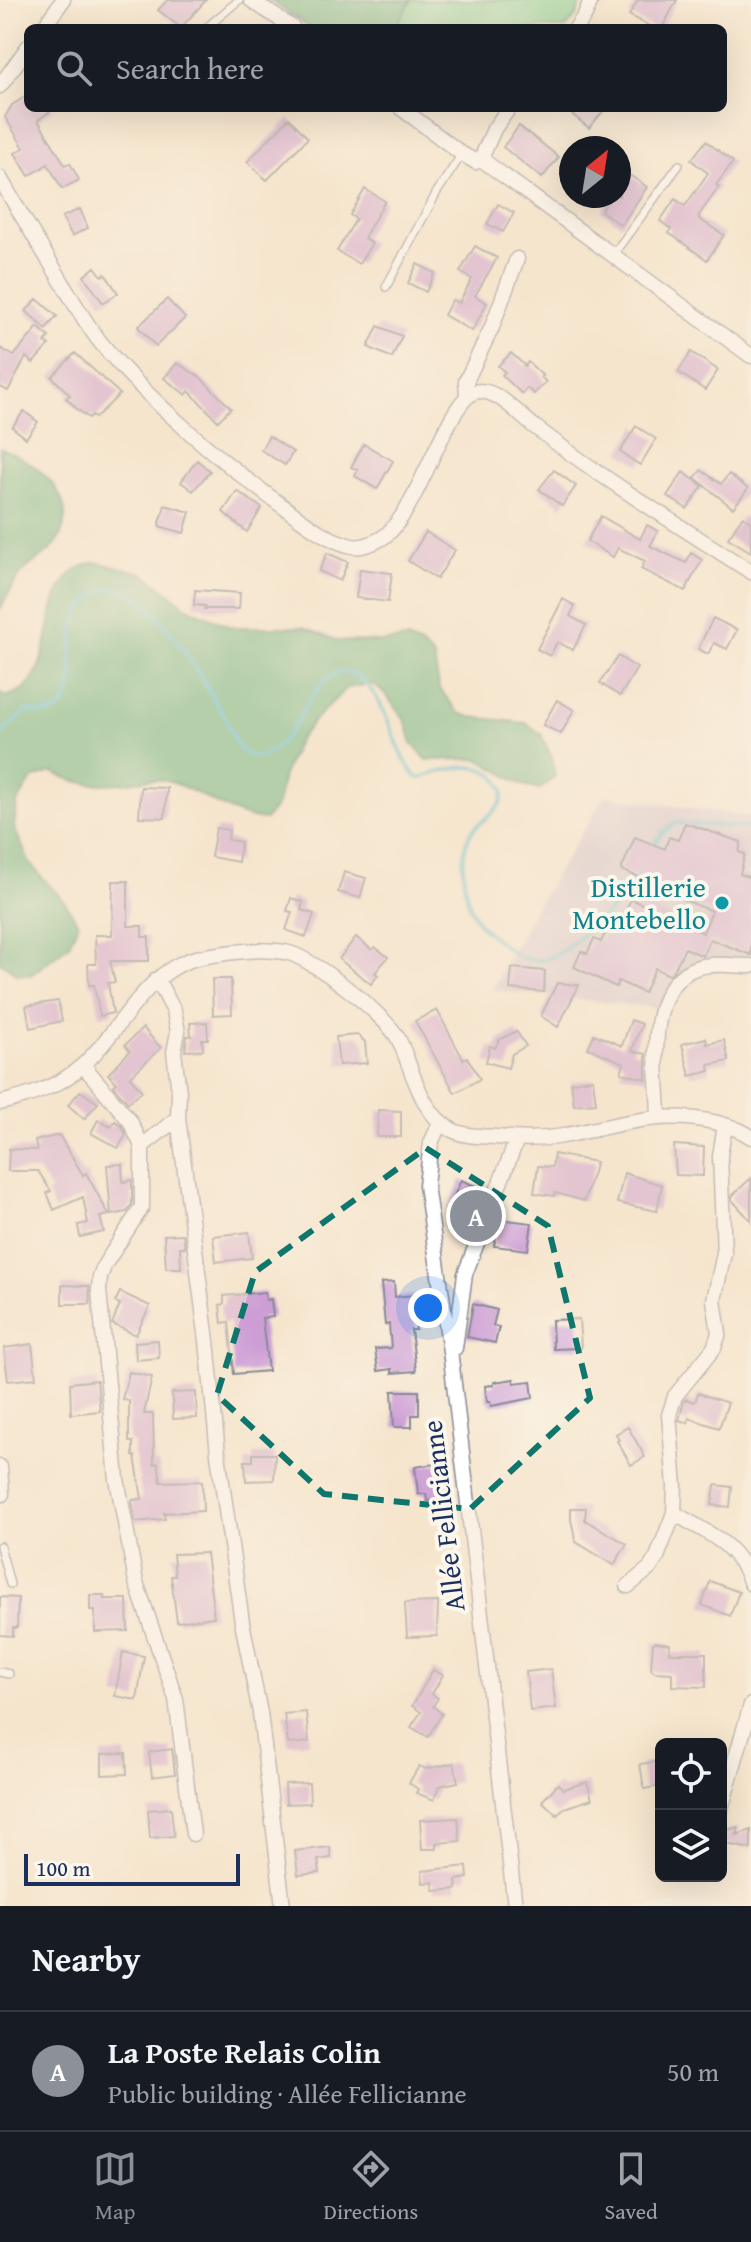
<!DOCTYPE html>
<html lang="en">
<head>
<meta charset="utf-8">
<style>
	body { margin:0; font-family:"Gentium Book Plus",serif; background:#20242c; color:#f1f3f6 }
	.controls { position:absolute; right:24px; bottom:24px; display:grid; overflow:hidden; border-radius:12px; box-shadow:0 8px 32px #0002 }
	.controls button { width:72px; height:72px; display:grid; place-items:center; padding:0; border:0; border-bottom:2px solid #363941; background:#171b24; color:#f1f3f6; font:40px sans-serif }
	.compass { position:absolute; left:559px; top:136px; width:72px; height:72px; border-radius:50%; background:#171b24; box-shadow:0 8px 32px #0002; rotate:30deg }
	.scale { position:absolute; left:24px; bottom:20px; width:216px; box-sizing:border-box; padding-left:8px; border:4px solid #1b2f5e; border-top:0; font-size:22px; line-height:28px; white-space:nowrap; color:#1b2f5e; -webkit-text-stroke:6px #fbf7ec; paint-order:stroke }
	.you { position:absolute; left:428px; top:1308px; width:28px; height:28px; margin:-20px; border:6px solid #fff; border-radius:50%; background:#1a73e8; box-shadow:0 0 0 12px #1a73e833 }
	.badge { display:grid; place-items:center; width:52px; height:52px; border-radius:50%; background:#8c9099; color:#fff; font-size:26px; font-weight:700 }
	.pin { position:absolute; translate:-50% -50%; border:4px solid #fff; box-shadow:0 2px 8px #0006 }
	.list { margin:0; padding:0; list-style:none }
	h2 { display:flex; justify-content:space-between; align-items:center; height:104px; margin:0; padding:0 32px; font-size:34px }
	h2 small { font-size:26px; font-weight:400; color:#9ea1a6 }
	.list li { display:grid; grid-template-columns:52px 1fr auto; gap:24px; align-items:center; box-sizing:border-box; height:120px; padding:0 32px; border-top:2px solid #363941 }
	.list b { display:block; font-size:30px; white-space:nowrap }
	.list p { margin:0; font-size:26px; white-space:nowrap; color:#9ea1a6 }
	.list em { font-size:26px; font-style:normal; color:#9ea1a6 }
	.icon { flex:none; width:44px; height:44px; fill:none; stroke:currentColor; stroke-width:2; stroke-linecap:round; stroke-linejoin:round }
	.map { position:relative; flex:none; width:751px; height:1906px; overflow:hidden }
	.search { position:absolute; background:#171b24; box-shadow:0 8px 32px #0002; left:24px; right:24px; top:24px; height:88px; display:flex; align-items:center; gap:20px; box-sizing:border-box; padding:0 28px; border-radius:12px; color:#9ea1a6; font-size:30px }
	.sheet { height:224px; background:#171b24 }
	nav { display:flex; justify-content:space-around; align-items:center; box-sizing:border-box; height:112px; border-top:2px solid #363941; background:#171b24; font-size:22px; color:#9ea1a6 }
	nav a { display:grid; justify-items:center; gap:4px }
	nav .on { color:#8c9099 }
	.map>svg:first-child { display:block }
</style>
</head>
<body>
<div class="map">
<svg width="751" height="1906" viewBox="0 0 751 1906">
	<rect width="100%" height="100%" fill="#fbf7ec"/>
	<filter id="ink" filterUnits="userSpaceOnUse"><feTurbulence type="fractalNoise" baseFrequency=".0125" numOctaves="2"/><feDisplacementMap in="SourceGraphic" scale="16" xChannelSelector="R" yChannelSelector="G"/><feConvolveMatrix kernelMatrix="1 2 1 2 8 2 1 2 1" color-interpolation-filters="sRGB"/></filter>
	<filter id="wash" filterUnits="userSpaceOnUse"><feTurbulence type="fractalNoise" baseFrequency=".006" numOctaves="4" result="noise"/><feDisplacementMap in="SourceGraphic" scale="32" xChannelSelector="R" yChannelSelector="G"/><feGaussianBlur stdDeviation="1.8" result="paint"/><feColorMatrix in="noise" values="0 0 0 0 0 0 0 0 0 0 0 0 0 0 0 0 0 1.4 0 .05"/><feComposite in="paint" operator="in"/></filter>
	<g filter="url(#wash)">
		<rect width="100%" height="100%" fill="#f6e5cd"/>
		<!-- industrial -->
		<path fill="#cebed1" d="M605,796L751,817V969L713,968L657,1008L492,990L535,908Z"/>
		<!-- green -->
		<path fill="#7cd194" stroke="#4c8079" stroke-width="2" d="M412,0H581L577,15L566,28H394Z"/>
		<!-- forest -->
		<path fill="#65b37e" stroke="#40716e" stroke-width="2" d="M269,0H412L394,28H311Z
			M0,448C38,462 86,500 55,545C47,556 31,562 22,573C13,583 7,598 0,610Z
			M95,562L143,573L187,607L231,627H303L338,641L381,642L407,639L421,645L434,657L439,688L459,713L471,717L526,723L541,734L552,758L555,776L540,789L523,785L478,759L427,760L412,744L406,722L386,695L373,684L347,688L316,718L299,739L283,775L277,805L265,820C225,817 199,787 161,780C152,778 140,781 130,782C96,785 84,787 52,772L32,779L17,803L14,827L30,864L64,901L78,923L69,945L31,975L17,974L0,962V692L6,697C13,694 23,691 28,685C56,653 40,595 77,569C82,566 90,564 95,562Z"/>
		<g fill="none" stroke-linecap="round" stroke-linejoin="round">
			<!-- stream -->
			<path stroke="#56bed3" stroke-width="4" d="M0,736L26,711C35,712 48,716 56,711C88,694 55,630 90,599C97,592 109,587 118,589C159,597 206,686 226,720C231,730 234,745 243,752C248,756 254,757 260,757C269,752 278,747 285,738C309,710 332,634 374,694C392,720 396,753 416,777L421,778C442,771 477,757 496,778C518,802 483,817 472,831C457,853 463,898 476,919C481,928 490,934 498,941C509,951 525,962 541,960C560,957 577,939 591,927C611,912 627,894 639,872
				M652,847L663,832L675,823L751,828"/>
		</g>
		<g id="blocks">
			<!-- building -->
			<path fill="#cd9ed5" d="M167,0H206L181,28L158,10Z
				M638,0H677L662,28H653L629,15Z
				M28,95V108H55L38,120L65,165L70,163L79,180L62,189L48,164L29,176L15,153L24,148L5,117L12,105Z
				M564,108H606L589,128Z
				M289,118L308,138L267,180L247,162Z
				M519,126L559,157L542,178L503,147Z
				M706,141L733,162L716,185L719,187L699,215V219L724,235L707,260L669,233L671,229L660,221L675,199L685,206L708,173L691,160Z
				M619,168L647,187L621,225L601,211L611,196H619Z
				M365,189L385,201L364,238L372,243L359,264L337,251L356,219L350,215Z
				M498,204L514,213L503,232L487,224Z
				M80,209L88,228L72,236L62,217Z
				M475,246L497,258L475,296L487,303L472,331L444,315L452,300L459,303L472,279L460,272Z
				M417,264L435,273L426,292L408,283Z
				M95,267L102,276L105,274L118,293L103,303L84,276Z
				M37,299L57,316L46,329L26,311Z
				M167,299L185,318L156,346L138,327Z
				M378,326L402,336L392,358L368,347Z
				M38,327L49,337L45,342L49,345L33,363L26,357L8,391L0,387V348L14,356Z
				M691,352L718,370L705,390L678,372Z
				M75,353L120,394L95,418L92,415L89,418L78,410L66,398L70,395L52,377Z
				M511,353L525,366L528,362L543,376L541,377L546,382L534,394L527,388L522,394L502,375L505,372L498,366Z
				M177,363L200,377L231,408L218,421L189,391L186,395L164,378Z
				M24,411L38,422L26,438L12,427Z
				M636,426L656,439L640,465L620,452Z
				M269,436L293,452L285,465L261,450Z
				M364,444L393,461L377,489L355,476L358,470L351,467Z
				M197,460L210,471L193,491L181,482Z
				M554,470L576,486L562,506L539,489Z
				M701,470L721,484L729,474L748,489L733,508L695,478Z
				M683,472L703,486L687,509L667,496Z
				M237,491L262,508L247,532L223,512Z
				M165,505L190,512L184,533L159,526Z
				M601,516L640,539L647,525L658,531L650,546L686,563L691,553L702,560L685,591L641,569L645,561L618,548L613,557L587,541Z
				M743,516L751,522V552L728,538Z
				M426,532L455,550L437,579L408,561Z
				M327,553L348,562L340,581L319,571Z
				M360,569L392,573L388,602L356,598Z
				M195,590L240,593L239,609H204L205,606L194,605Z
				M563,599L575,606L570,616L586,625L573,650L557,642L550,656L537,649Z
				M713,618L737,630L727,649L714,643L708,654L698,649Z
				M618,656L637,668L620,696L600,683Z
				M557,700L574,710L561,734L543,725Z
				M141,787L167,788L165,818L139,817Z
				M685,823L741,842L739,852L745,854L740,874L751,878V955L710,939L703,956L685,948L674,970L669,975L655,968L644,993L618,981L616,987L574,967L581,951L587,954L594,939L601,942L608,927L616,931L631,899L703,933L712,911L639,882L641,878L621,870L635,837L665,849L669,837L678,840Z
				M216,828L229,830L228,840L241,842L238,862L211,857Z
				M344,872L366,878L360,898L338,892Z
				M113,881H128V926H142V937H149V961H110L115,982L108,983L113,1013L100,1016L94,985H89L88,964H96L95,935H112Z
				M291,898L303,902L301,910L314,914L306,937L286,930L292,912L287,911Z
				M356,937L372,950L375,947L388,957L375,973L378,975L371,984L339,959Z
				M512,968L545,971L544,992L510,989Z
				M212,979H231L232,1014L213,1015Z
				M557,983L579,985L558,1027L541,1016Z
				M58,1001L62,1021L30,1028L26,1006Z
				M437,1010L463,1059L467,1057L480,1079L455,1093L415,1021Z
				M631,1020L642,1024L632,1051L646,1054V1079L621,1073L624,1063L588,1048L594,1034L622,1046Z
				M207,1022L208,1039H202L203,1050L185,1051L187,1036H191L190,1023Z
				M143,1028L161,1048L130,1077L142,1091L128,1103L113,1086L117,1083L108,1074L130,1051L125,1045Z
				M516,1031L526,1046L512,1054L508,1068L486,1062L490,1046L495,1048L499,1040Z
				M358,1035L365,1042L367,1063L339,1065L336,1037Z
				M706,1038L707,1044L724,1040L729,1061L709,1065L710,1071L690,1076L682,1044Z
				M593,1079L596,1103L574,1105L571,1082Z
				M80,1091L98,1103L84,1119L68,1105Z
				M378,1110L401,1111V1137H377Z
				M98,1120L111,1127L115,1121L122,1126L126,1135L118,1148L91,1133Z
				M59,1135L83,1175L86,1173L109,1215L100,1217L104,1232L80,1237L78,1225L88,1223L83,1197L54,1210L47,1193L51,1191L38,1171H8L9,1149L37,1150L35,1141Z
				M674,1145L704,1147L703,1176L676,1175Z
				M554,1154L596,1162L584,1201L555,1193L554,1196L534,1193L538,1166L552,1167Z
				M122,1164L123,1182L132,1180V1204L127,1212L111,1215L107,1165Z
				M624,1173L662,1185L657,1211L617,1203Z
				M751,1178V1221L732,1200V1196Z
				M461,1180L483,1189L470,1218L449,1208Z
				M498,1219L532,1223L528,1250L494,1246Z
				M249,1232L252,1258L216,1262L213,1236Z
				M183,1234L185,1247H180L181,1268H166L164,1235Z
				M394,1282L395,1297L414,1295L416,1330H411L416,1371L392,1373V1369L378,1371L375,1349L391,1348L389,1324L385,1325L381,1283Z
				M62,1285L89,1286L90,1304H62Z
				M120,1292L150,1306L136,1335L112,1324L120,1304L115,1302Z
				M265,1292L266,1300L271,1299L273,1317L262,1318L268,1371L234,1374L229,1322L222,1323L220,1305L224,1304V1296Z
				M473,1304L497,1310L493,1326L499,1327L495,1343L467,1337Z
				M579,1319L581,1348L553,1349L552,1320Z
				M158,1340L159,1358L136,1360L135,1342Z
				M32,1344L36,1378L8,1381L4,1348Z
				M129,1372L152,1377L144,1414H153L154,1464L158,1463L161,1482L202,1481L203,1511L164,1513L165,1519L135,1522L132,1500L142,1499L135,1456H133V1442H129V1401L122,1399Z
				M514,1379V1383L531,1381L533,1398L491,1406L490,1402H487L485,1386L494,1385V1382Z
				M97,1380L100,1411L71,1414L70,1383Z
				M392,1391H419V1415H412V1427H394Z
				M196,1392L197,1418L173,1419L172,1393Z
				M698,1393L728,1403L719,1428L689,1418L688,1423L679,1420L684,1401L686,1399L695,1402Z
				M628,1427L645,1457L631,1465L617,1441L619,1440L616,1434Z
				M253,1454H275L274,1480L246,1481L245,1461H253Z
				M447,1462L450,1491L440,1492V1500L427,1501L426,1494H418L415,1467Z
				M715,1485L732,1487L730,1507L712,1505Z
				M571,1508H586L585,1520L627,1544L614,1565L576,1542L571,1520Z
				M206,1553L214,1617L177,1622L171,1576H175L173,1554Z
				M710,1581L739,1592L730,1616L702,1605Z
				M90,1595H104V1599H127L128,1631L95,1632V1610H90Z
				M0,1597L18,1598L17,1628H13V1636L0,1635Z
				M438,1602L437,1636L407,1637L405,1603Z
				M655,1642L670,1644L669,1653H706V1687L672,1686V1673L655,1672L651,1669L653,1643Z
				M123,1652L144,1656L137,1700L115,1696Z
				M551,1669L556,1708L530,1711L526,1672Z
				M433,1670L443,1675L432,1694L438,1698L433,1706L442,1714L428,1737L411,1727L421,1712L412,1706Z
				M306,1712L309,1742L288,1744L284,1714Z
				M172,1749L175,1774L152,1777L149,1752Z
				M126,1753L127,1774L102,1775V1754Z
				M661,1761V1786L644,1789L640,1764Z
				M454,1763L458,1782L439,1786L434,1800L416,1793L418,1789L409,1783L419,1766L426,1769Z
				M587,1782L592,1799L564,1808L557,1815L542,1801L558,1784L563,1789Z
				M309,1783L310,1803L286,1804L285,1784Z
				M171,1808L174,1836L150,1838L148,1810Z
				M458,1818L460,1841L437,1843V1849H422L420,1820Z
				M739,1827L737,1835L751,1830V1849L721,1843L726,1830Z
				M330,1847L331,1858L318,1860L320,1873L298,1875L295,1851Z
				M467,1866L468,1878L456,1880L457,1889L434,1891L433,1882L423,1883L422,1871Z"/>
		</g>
	</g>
	<g filter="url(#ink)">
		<use href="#blocks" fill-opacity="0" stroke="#888a96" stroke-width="2"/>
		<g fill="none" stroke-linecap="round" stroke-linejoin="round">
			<!-- service casing -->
			<g stroke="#888a96" stroke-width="10">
				<path id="service" d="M206,28L239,0
					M612,256L679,165
					M386,287L437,192L462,154
					M0,1546L10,1584
					M0,1672L9,1674"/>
			</g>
			<!-- minor casing -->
			<g stroke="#888a96" stroke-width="17">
				<path id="minor" d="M251,0L293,28
					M43,28L63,0
					M576,28L585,15L591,0
					M0,86L28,47
					M401,108L462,154L476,162L481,159
					M481,159L751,356
					M481,159L494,129L509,108
					M0,178C19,212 39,244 59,277C72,299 85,323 101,343C149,401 220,461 281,505C302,520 323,538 348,545C360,549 372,544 382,538C420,514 448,390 480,391C499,391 520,416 535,427C603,479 678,525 751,572
					M467,395L466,381L492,327L517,259
					M157,979L174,1011L178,1032L174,1052L179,1092L178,1118L207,1341L218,1454L242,1622L260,1713L283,1906
					M83,1065L130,1121L142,1146V1207L105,1264L100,1277L99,1290L117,1479L136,1582L176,1699L193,1834
					M0,1103C30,1096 58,1087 82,1066C123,1030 146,965 206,956C231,952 260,948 285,952C312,957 387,1016 399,1040C413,1070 421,1116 454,1131C467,1137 482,1136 496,1137C518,1139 541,1140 563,1136C618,1125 660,1109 718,1123C729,1126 742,1130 751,1137
					M659,1116C658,1073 644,996 689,971C706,961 733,966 751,966
					M440,1123L431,1143L426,1185L451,1358L515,1906
					M142,1146L178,1118
					M455,1348L465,1274L517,1139
					M0,1467L2,1494
					M674,1513C708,1534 738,1543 751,1584
					M628,1586L650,1568L657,1557L674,1513L675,1486L669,1415L675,1396L714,1348L719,1333L714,1300L724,1253L720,1156L725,1125
					M721,1809L751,1705"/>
			</g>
			<!-- service -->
			<use href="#service" stroke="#fff" stroke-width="7"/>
			<!-- minor -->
			<use href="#minor" stroke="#fff" stroke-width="14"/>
		</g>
	</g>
	<!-- marked area -->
	<path d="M0 0H751V1906H0ZM426,1148L548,1226L590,1398L470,1509L324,1494L217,1395L255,1272Z" fill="#f6e5cd" fill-opacity=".55" fill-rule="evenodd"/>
	<path fill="none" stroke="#0f766e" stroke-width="6" stroke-dasharray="16 10" stroke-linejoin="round" d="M426,1148L548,1226L590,1398L470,1509L324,1494L217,1395L255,1272Z"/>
	<!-- markers -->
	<circle fill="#0f9aa8" stroke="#fbf7ec" stroke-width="3" cx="722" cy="903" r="8"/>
	<g text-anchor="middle" stroke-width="8" stroke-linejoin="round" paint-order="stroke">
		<!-- culture labels -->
		<g font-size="28" fill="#0d838f" stroke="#fbf7ec" text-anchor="end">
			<text x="706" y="897">Distillerie<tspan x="706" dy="32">Montebello</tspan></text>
		</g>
		<!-- street labels -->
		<g font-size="28" fill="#1b2f5e" stroke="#fbf7ec">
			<text transform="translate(443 1516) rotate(-97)" y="10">Allée Fellicianne</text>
		</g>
	</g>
</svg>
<div class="controls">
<button><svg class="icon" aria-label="locate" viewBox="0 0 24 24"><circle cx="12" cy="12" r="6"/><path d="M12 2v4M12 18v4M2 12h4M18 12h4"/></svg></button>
<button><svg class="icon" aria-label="layers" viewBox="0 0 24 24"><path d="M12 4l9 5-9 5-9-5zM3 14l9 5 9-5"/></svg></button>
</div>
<svg class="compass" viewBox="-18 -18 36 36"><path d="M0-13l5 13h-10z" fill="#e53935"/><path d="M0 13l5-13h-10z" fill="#9ea1a6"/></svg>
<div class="scale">100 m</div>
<div class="you"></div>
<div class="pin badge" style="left:476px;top:1216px">A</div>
<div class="search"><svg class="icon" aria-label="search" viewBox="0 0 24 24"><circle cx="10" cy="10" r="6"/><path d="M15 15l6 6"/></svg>Search here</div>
</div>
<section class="sheet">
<h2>Nearby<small></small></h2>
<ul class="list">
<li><span class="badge">A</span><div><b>La Poste Relais Colin</b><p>Public building · Allée Fellicianne</p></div><em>50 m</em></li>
</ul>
</section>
<nav>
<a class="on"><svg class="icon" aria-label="map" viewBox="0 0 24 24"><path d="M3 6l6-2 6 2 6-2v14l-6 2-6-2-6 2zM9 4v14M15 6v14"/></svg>Map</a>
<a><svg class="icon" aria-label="directions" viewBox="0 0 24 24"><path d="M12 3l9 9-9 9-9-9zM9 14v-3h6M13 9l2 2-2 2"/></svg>Directions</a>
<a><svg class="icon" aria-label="saved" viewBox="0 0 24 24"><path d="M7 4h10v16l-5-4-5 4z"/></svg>Saved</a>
</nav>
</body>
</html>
